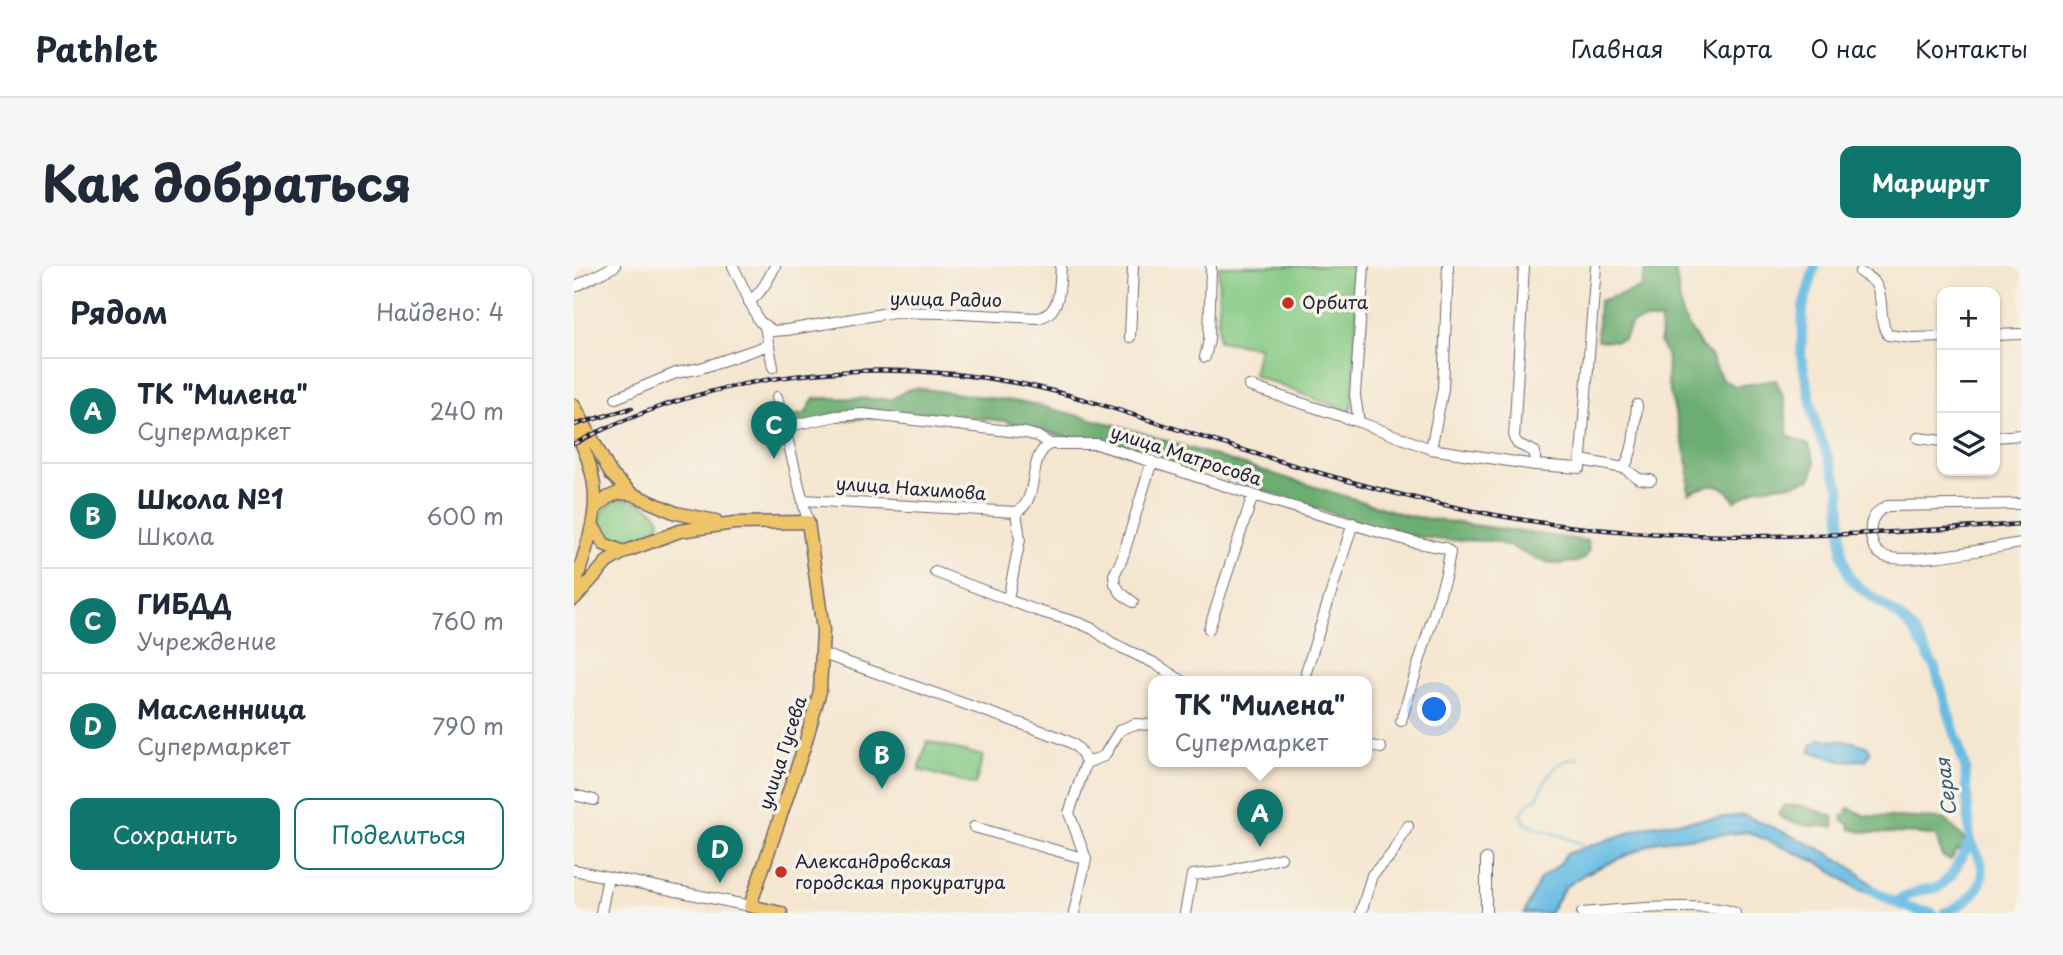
<!DOCTYPE html>
<html lang="ru">
<head>
<meta charset="utf-8">
<style>
	body { margin:0; font-family:"Playpen Sans",sans-serif; background:#f6f6f7; color:#1f2937 }
	.controls { position:absolute; right:21px; top:21px; display:grid; overflow:hidden; border-radius:14px; box-shadow:0 2px 5px #0004 }
	.controls button { width:63px; height:63px; display:grid; place-items:center; padding:0; border:0; border-bottom:2px solid #e0e1e3; background:#fff; color:#1f2937; font:35px sans-serif }
	.you { position:absolute; left:861px; top:444px; width:24px; height:24px; margin:-18px; border:5px solid #fff; border-radius:50%; background:#1a73e8; box-shadow:0 0 0 10px #1a73e833 }
	.badge { display:grid; place-items:center; width:46px; height:46px; border-radius:50%; background:#0f766e; color:#fff; font-size:23px; font-weight:700 }
	.pin { position:absolute; translate:-50% -58px; filter:drop-shadow(0 2px 4px #0008) }
	.pin::after { content:''; position:absolute; top:37px; width:24px; height:21px; background:inherit; clip-path:polygon(0 0,100% 0,50% 100%) }
	.popup { position:absolute; left:574px; top:410px; width:224px; height:91px; box-sizing:border-box; display:grid; place-content:center; border-radius:14px; background:#fff; filter:drop-shadow(0 2px 5px #0005); font-size:23px; white-space:nowrap; color:#747a83 }
	.popup b { font-size:26px; color:#1f2937 }
	.popup::after { content:''; position:absolute; left:50%; top:100%; margin-left:-14px; border:14px solid transparent; border-top-color:#fff }
	.list { margin:0; padding:0; list-style:none }
	h2 { display:flex; justify-content:space-between; align-items:center; height:91px; margin:0; padding:0 28px; font-size:30px }
	h2 small { font-size:23px; font-weight:400; color:#747a83 }
	.list li { display:grid; grid-template-columns:46px 1fr auto; gap:21px; align-items:center; box-sizing:border-box; height:105px; padding:0 28px; border-top:2px solid #e0e1e3 }
	.list b { display:block; font-size:26px; white-space:nowrap }
	.list p { margin:0; font-size:23px; white-space:nowrap; color:#747a83 }
	.list em { font-size:23px; font-style:normal; color:#747a83 }
	.actions { display:flex; gap:14px; padding:21px 28px }
	.actions a { flex:1; padding:16px 0; border:2px solid #0f766e; border-radius:14px; text-align:center; font-size:24px; color:#0f766e }
	.actions .main { background:#0f766e; color:#fff }
	.icon { flex:none; width:38px; height:38px; fill:none; stroke:currentColor; stroke-width:2; stroke-linecap:round; stroke-linejoin:round }
	.map { position:relative; flex:none; width:1447px; height:647px; overflow:hidden; border-radius:14px }
	header { display:flex; align-items:center; gap:42px; box-sizing:border-box; height:98px; padding:0 35px; background:#fff; border-bottom:2px solid #e0e1e3 }
	header strong { font-size:33px }
	nav { display:flex; gap:38px; margin-inline-start:auto; font-size:24px }
	.intro { display:flex; align-items:center; justify-content:space-between; box-sizing:border-box; height:168px; padding:0 42px }
	h1 { margin:0; font-size:49px }
	.button { padding:18px 32px; border-radius:14px; background:#0f766e; color:#fff; font-size:24px; font-weight:700 }
	main { display:flex; gap:42px; padding:0 42px }
	aside { flex:1; background:#fff; border-radius:14px; box-shadow:0 2px 5px #0004 }
	.map>svg:first-child { display:block }
</style>
</head>
<body>
<header>
<strong>Pathlet</strong>
<nav><a>Главная</a><a>Карта</a><a>О нас</a><a>Контакты</a></nav>
</header>
<div class="intro"><h1>Как добраться</h1><a class="button">Маршрут</a></div>
<main>
<aside>
<h2>Рядом<small>Найдено: 4</small></h2>
<ul class="list">
<li><span class="badge">A</span><div><b>ТК &quot;Милена&quot;</b><p>Супермаркет</p></div><em>240 m</em></li>
<li><span class="badge">B</span><div><b>Школа №1</b><p>Школа</p></div><em>600 m</em></li>
<li><span class="badge">C</span><div><b>ГИБДД</b><p>Учреждение</p></div><em>760 m</em></li>
<li><span class="badge">D</span><div><b>Масленница</b><p>Супермаркет</p></div><em>790 m</em></li>
</ul>
<div class="actions"><a class="main">Сохранить</a><a>Поделиться</a></div>
</aside>
<div class="map">
<svg width="1447" height="647" viewBox="0 0 1447 647">
	<rect width="100%" height="100%" fill="#f7f3e8"/>
	<filter id="ink" filterUnits="userSpaceOnUse"><feTurbulence type="fractalNoise" baseFrequency=".0143" numOctaves="2"/><feDisplacementMap in="SourceGraphic" scale="14" xChannelSelector="R" yChannelSelector="G"/><feConvolveMatrix kernelMatrix="1 2 1 2 8 2 1 2 1" color-interpolation-filters="sRGB"/></filter>
	<filter id="wash" filterUnits="userSpaceOnUse"><feTurbulence type="fractalNoise" baseFrequency=".00686" numOctaves="4" result="noise"/><feDisplacementMap in="SourceGraphic" scale="28" xChannelSelector="R" yChannelSelector="G"/><feGaussianBlur stdDeviation="1.57" result="paint"/><feColorMatrix in="noise" values="0 0 0 0 0 0 0 0 0 0 0 0 0 0 0 0 0 1.4 0 .05"/><feComposite in="paint" operator="in"/></filter>
	<g filter="url(#wash)">
		<rect width="100%" height="100%" fill="#f5e6d0"/>
		<!-- green -->
		<path fill="#85c983" stroke="#54765f" stroke-width="2" d="M645,0H785L778,141L775,146L679,109L685,81L644,75Z
			M45,232C61,234 79,238 86,254L84,263L50,278L32,271C21,254 29,241 45,232Z
			M353,475L409,490L401,519L345,504Z"/>
		<!-- forest -->
		<path fill="#6cad71" stroke="#476856" stroke-width="2" d="M1072,0H1101L1108,50L1127,80L1137,90L1148,114L1162,120L1202,114L1211,135L1214,170L1235,179L1241,197L1237,213L1220,218L1183,222L1161,235C1148,212 1135,219 1114,227L1115,201L1093,115L1094,93L1086,76L1087,54H1071L1058,57L1050,73L1041,75L1023,74L1025,35L1067,22Z
			M342,122L454,137L545,160L835,250L1013,275L1015,284L1011,292L1003,296L983,298L964,294L938,281L919,275L870,274L821,268L636,207L608,202L431,155L355,147L218,158L213,150L231,148L240,132L318,133L333,124Z
			M1225,539L1259,550L1260,561C1242,560 1218,560 1204,549L1209,540Z
			M1275,542L1291,550L1370,553C1376,558 1390,571 1392,577L1389,583L1383,584L1377,594C1362,593 1368,579 1361,570C1333,564 1304,571 1276,563L1275,558L1268,554L1269,549L1275,548L1273,544Z"/>
		<!-- water -->
		<path fill="#67bce4" stroke="#446f90" stroke-width="2" d="M1246,473L1281,476L1294,481L1296,486L1292,494L1266,495L1237,485V480Z
			M1170,549C1219,571 1272,588 1308,629L1285,624L1245,597L1174,566L1084,575L1011,608L991,621L975,647H950L966,613L985,599L992,588L1077,559Z"/>
		<g fill="none" stroke-linecap="round" stroke-linejoin="round">
			<!-- stream -->
			<path stroke="#67bce4" stroke-width="2" d="M1006,492C982,492 972,511 963,532L954,537L947,548L951,557L1006,577L1009,582"/>
			<!-- river -->
			<path stroke="#67bce4" stroke-width="10" d="M1241,0L1229,41L1227,90L1242,160L1266,222L1268,288L1275,311L1286,322L1326,351L1340,365L1361,402L1391,501L1396,576L1388,591L1377,610L1364,622L1347,624L1320,636L1296,623
				M1320,636L1342,644L1358,647
				M1370,647C1390,639 1415,622 1407,596C1405,589 1399,582 1396,576"/>
		</g>
	</g>
	<g filter="url(#ink)">
		<g fill="none" stroke-linecap="round" stroke-linejoin="round">
			<!-- minor casing -->
			<g stroke="#6c676f" stroke-width="12">
				<path id="minor" d="M159,0L185,55L199,65L213,64L320,46L369,47L464,52C488,47 485,21 487,0
					M950,0L940,172L944,178L961,186V199
					M1286,6C1290,9 1298,13 1301,17C1311,32 1304,56 1314,69L1339,72L1368,71
					M0,21L41,0
					M175,36C188,26 194,14 201,0
					M191,61L199,101
					M1421,69L1447,68
					M556,71L559,0
					M631,91L635,74L637,0
					M675,120L785,156L857,183L961,199L1006,202L1022,0
					M203,131L234,256
					M42,132L102,107L127,102L195,79
					M785,156L781,129L790,0
					M210,161L263,150L289,148L452,167L463,170L476,178H523L679,229L839,276L871,282L876,286L872,308L827,455
					M1421,171L1447,169
					M1344,172L1368,175
					M857,183L869,123L874,0
					M1007,194L1050,202L1065,213L1077,214
					M1050,202C1061,183 1061,161 1063,139
					M229,234L442,246
					M1447,238L1313,240C1305,244 1298,250 1297,260C1296,270 1298,284 1308,289C1327,301 1421,281 1447,277
					M361,306L461,344L505,357L519,363L538,377L580,397L608,415
					M434,333L446,273L442,246C467,235 452,190 476,178
					M559,336L547,327L541,318L540,309L548,293L578,195
					M635,363L679,229
					M249,388L479,469C495,475 508,480 512,497
					M732,406L779,257
					M793,479L807,482
					M512,497L530,490L546,464L561,458L579,459
					M0,529L20,534
					M400,561L512,593
					M912,593V647
					M0,604L176,640
					M27,647L34,611
					M500,647L512,593L495,547L512,497
					M611,647L618,609L649,606L707,592
					M787,647L798,609L817,589L834,560
					M1008,647C1038,644 1138,635 1161,647"/>
			</g>
			<!-- major casing -->
			<g stroke="#6c676f" stroke-width="15">
				<path id="major" d="M0,139L37,208L58,228
					M0,162C35,228 20,256 0,322
					M22,242L33,232L44,227L58,228L102,247L142,255
					M19,260L30,278L50,286
					M0,333L33,296L50,286L106,265L160,257L234,256L249,364L246,425L231,478L176,640L207,647"/>
			</g>
			<!-- minor -->
			<use href="#minor" stroke="#fff" stroke-width="10"/>
			<!-- major -->
			<use href="#major" stroke="#efc469" stroke-width="12"/>
			<!-- rail casing -->
			<g stroke="#22223b" stroke-width="4.5">
				<path id="rail" d="M0,159L58,142
					M0,178C137,106 297,89 448,118C504,129 558,149 612,166C714,198 815,230 921,249C1094,281 1272,270 1447,258"/>
			</g>
			<!-- rail -->
			<use href="#rail" stroke="#f7f3e8" stroke-width="2" stroke-dasharray="5" stroke-linecap="butt"/>
		</g>
	</g>
	<!-- markers -->
	<g fill="#c8321e" stroke="#f7f3e8" stroke-width="2.5">
		<circle cx="714" cy="37" r="7"/>
		<circle cx="207" cy="606" r="7"/>
	</g>
	<g text-anchor="middle" stroke-width="7" stroke-linejoin="round" paint-order="stroke">
		<!-- street labels -->
		<g font-size="18" fill="#22223b" stroke="#f7f3e8">
			<text transform="translate(372 34) rotate(1)" y="6">улица Радио</text>
			<text transform="translate(612 190) rotate(18)" y="6">улица Матросова</text>
			<text transform="translate(337 223) rotate(4)" y="6">улица Нахимова</text>
			<text transform="translate(209 487) rotate(-72)" y="6">улица Гусева</text>
		</g>
		<!-- poi labels -->
		<g font-size="18" fill="#22223b" stroke="#f7f3e8" text-anchor="start">
			<text x="728" y="43">Орбита</text>
			<text x="221" y="602">Александровская<tspan x="221" dy="21">городская прокуратура</tspan></text>
		</g>
		<!-- water labels -->
		<g font-size="19" font-style="italic" fill="#3a5876" stroke="#f7f3e8">
			<text transform="translate(1372 521) rotate(-97)" y="7">Серая</text>
		</g>
	</g>
</svg>
<div class="controls">
<button>+</button>
<button>−</button>
<button><svg class="icon" aria-label="layers" viewBox="0 0 24 24"><path d="M12 4l9 5-9 5-9-5zM3 14l9 5 9-5"/></svg></button>
</div>
<div class="you"></div>
<div class="pin badge" style="left:686px;top:581px">A</div>
<div class="popup"><b>ТК &quot;Милена&quot;</b>Супермаркет</div>
<div class="pin badge" style="left:308px;top:523px">B</div>
<div class="pin badge" style="left:200px;top:193px">C</div>
<div class="pin badge" style="left:146px;top:617px">D</div>
</div>
</main>
</body>
</html>
